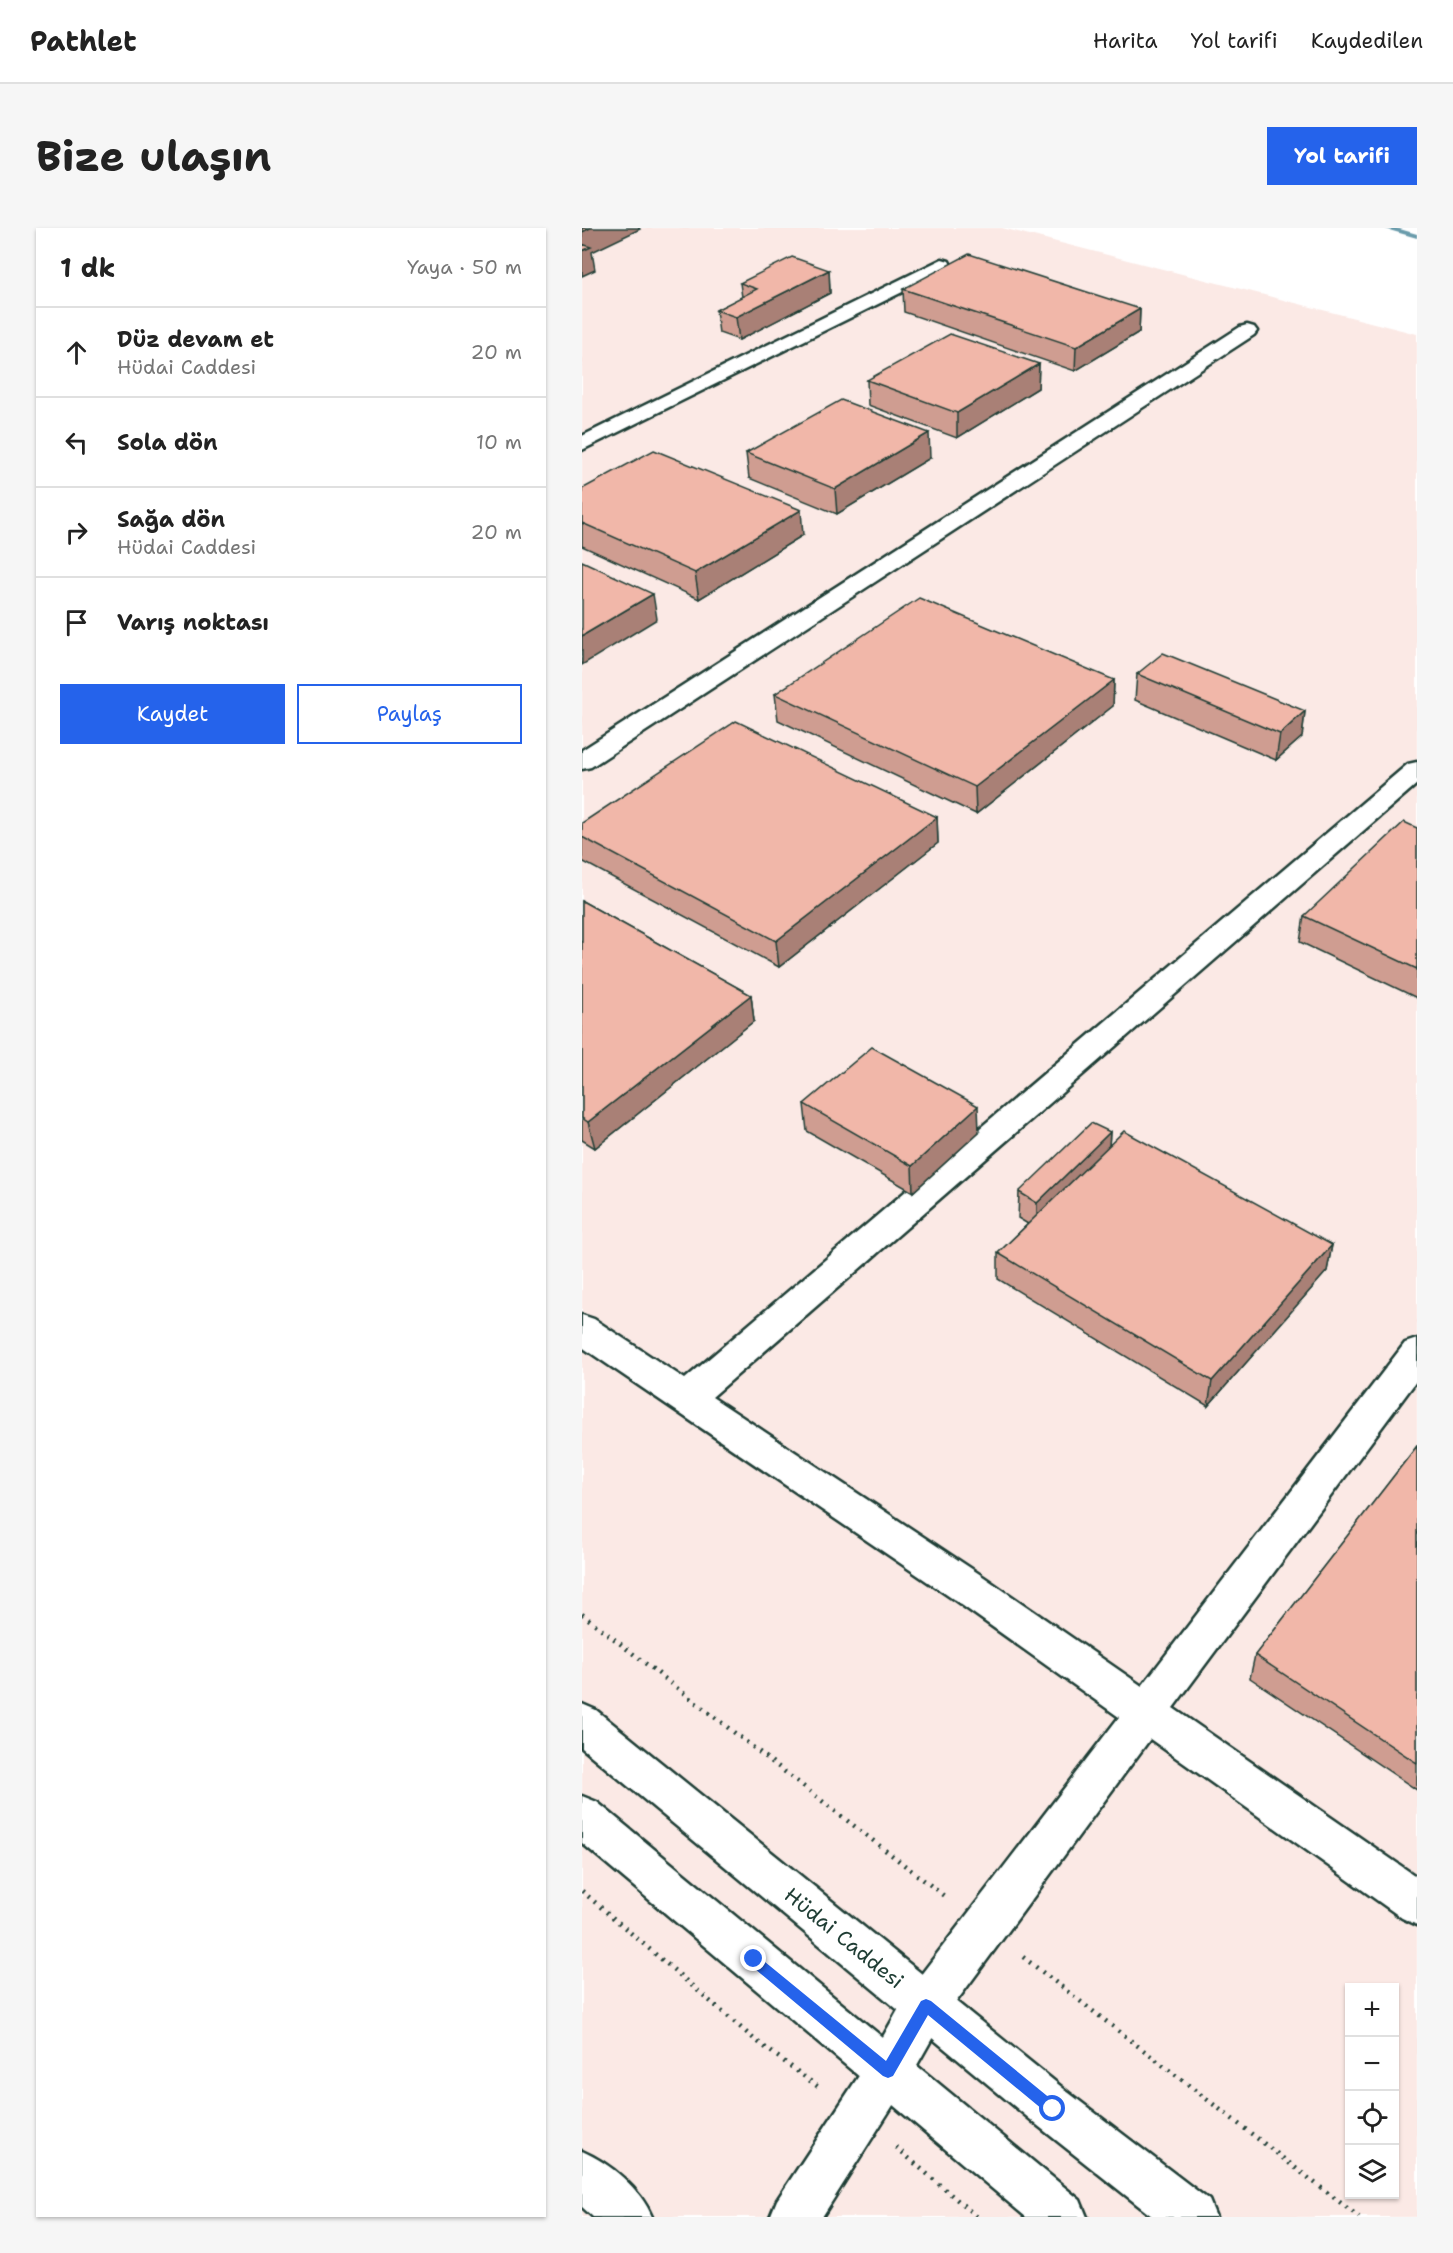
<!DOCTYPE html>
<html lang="tr">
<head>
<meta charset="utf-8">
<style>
	body { margin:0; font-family:"Shantell Sans",sans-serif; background:#f6f6f6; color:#222 }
	.controls { position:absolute; right:18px; bottom:18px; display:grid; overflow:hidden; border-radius:0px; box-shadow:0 2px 4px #0004 }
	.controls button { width:54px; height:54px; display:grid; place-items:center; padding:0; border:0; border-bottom:2px solid #e0e0e0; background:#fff; color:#222; font:30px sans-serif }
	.stop { position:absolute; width:18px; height:18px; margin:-14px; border:4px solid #2563eb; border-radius:50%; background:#fff }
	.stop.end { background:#2563eb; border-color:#fff; box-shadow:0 2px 6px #0008 }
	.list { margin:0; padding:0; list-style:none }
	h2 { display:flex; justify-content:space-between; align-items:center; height:78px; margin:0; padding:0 24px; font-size:26px }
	h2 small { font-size:20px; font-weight:400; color:#767676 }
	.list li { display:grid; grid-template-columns:39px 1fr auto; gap:18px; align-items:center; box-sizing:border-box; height:90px; padding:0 24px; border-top:2px solid #e0e0e0 }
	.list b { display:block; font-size:22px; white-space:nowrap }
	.list p { margin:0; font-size:20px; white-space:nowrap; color:#767676 }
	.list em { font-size:20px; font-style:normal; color:#767676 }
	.actions { display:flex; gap:12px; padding:18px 24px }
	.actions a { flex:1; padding:14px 0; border:2px solid #2563eb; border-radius:0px; text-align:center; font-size:21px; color:#2563eb }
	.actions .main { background:#2563eb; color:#fff }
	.icon { flex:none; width:33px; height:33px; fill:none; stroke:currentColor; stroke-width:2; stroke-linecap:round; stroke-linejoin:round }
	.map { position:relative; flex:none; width:835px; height:1989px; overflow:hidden; border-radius:0px }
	header { display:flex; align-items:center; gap:36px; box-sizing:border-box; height:84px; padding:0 30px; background:#fff; border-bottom:2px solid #e0e0e0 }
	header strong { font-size:28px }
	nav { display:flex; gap:33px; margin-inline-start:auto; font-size:21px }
	.intro { display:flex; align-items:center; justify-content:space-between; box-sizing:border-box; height:144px; padding:0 36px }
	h1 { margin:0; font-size:42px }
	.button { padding:15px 27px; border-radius:0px; background:#2563eb; color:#fff; font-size:21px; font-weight:700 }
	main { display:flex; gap:36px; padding:0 36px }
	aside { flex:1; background:#fff; border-radius:0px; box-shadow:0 2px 4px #0004 }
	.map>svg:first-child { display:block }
</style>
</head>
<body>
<header>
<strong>Pathlet</strong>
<nav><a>Harita</a><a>Yol tarifi</a><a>Kaydedilen</a></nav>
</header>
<div class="intro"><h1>Bize ulaşın</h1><a class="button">Yol tarifi</a></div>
<main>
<aside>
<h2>1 dk<small>Yaya · 50 m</small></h2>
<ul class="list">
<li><svg class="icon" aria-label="ahead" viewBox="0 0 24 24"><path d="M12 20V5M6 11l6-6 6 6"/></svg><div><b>Düz devam et</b><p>Hüdai Caddesi</p></div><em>20 m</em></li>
<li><svg class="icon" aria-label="left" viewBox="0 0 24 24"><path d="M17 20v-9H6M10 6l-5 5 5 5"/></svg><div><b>Sola dön</b></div><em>10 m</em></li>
<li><svg class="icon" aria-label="right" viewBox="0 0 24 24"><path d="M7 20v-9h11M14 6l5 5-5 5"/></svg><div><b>Sağa dön</b><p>Hüdai Caddesi</p></div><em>20 m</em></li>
<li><svg class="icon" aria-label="arrive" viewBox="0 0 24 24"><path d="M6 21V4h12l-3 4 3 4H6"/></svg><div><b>Varış noktası</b></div></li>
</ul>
<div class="actions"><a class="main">Kaydet</a><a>Paylaş</a></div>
</aside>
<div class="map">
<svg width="835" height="1989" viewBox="0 0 835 1989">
	<rect width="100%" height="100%" fill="#fff"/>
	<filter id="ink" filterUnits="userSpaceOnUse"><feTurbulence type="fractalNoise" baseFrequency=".0167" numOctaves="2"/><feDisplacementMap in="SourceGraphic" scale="12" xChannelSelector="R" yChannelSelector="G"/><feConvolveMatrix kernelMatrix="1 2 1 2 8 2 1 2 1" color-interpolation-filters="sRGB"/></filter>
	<g filter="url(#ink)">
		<!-- built -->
		<path fill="#fbe9e5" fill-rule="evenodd" d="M0,0H420L835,106V1989H0ZM768,1760H812V1966H768Z"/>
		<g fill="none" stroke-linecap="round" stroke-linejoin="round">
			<!-- stream -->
			<path fill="#699bab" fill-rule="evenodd" d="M800,0H814L835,6V10Z"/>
			<!-- minor casing -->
			<g stroke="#1f3d34" stroke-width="5">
				<path id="minor" d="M360,31L367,33L369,37L367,41L0,222V208Z
					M665,97L672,99L675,103L672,107L9,539L0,541V522L658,99Z
					M835,534V556L130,1169L402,1349L560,1458L823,1115L835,1111V1152L591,1480L835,1649V1697L820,1690L568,1511L360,1793L322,1860L240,1989H188L195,1972L290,1828L328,1761L537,1489L374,1373L0,1119V1087L12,1091L103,1151L826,536Z
					M0,1923C28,1935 59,1961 70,1989H11L0,1979Z"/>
			</g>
			<!-- tertiary casing -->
			<g stroke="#1f3d34" stroke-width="5">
				<path id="tertiary" d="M0,1476L14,1482L487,1865L627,1972L634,1989H571L455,1897L0,1520Z
					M0,1568L15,1574L498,1972L505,1989H444L0,1615Z"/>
			</g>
			<!-- path -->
			<path stroke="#1f3d34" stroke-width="4.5" stroke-dasharray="2 6" stroke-linecap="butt" d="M0,1386L366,1671
				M0,1663L172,1811L239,1861
				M441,1729L777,1989
				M314,1919L395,1989"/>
			<!-- minor -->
			<use href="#minor" fill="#fff" fill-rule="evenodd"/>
			<!-- tertiary -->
			<use href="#tertiary" fill="#fff" fill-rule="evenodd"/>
		</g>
		<!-- wall -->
		<path fill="#cf9d91" stroke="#1f3d34" stroke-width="1.5" d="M247,42L248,65L157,112L137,105L134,82L160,69L158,55Z
			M321,61L558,81L557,104L493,143L322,84Z
			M457,136L456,160L375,210L286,177L285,152Z
			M164,225L348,230L255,286L167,250Z
			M0,261L221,307L117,371L0,318Z
			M555,446L723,483L720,509L694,532L553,472Z
			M532,452L531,478L394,586L196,492L193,466Z
			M355,589L356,615L197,739L0,633V595Z
			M835,600V770L718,714L722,688Z
			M0,673L169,767L172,793L13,920L0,912Z
			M222,876L397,904L331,964L225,903Z
			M528,904L527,918L750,1017L745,1043L626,1178L416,1051V1025L446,996L436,990L437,964Z
			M835,1218V1562L668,1450L673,1427Z"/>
		<!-- shaded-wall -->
		<path fill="#a98076" stroke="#1f3d34" stroke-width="1.5" d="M8,0H57L58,1L10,24L13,42L0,48V4Z
			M247,42L248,65L157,112L154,89Z
			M558,81L557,104L493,143L494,119Z
			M457,136L456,160L375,210V185Z
			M347,205L348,230L255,286L253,261Z
			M219,282L221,307L117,371L113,345Z
			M71,366L75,391L0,437V408Z
			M532,452L531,478L394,586L393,559Z
			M723,483L720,509L694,532L698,506Z
			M355,589L356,615L197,739L194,713Z
			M169,767L172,793L13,920L6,894Z
			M396,878L397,904L331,964L330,938Z
			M528,904L526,931L455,1001V975Z
			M750,1017L745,1043L626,1178L630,1153Z"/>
		<!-- building -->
		<path fill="#f1b7a9" stroke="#1f3d34" stroke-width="1.5" d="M0,0H8L0,4Z
			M0,16L9,19L0,23Z
			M387,26L558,81L494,119L321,61Z
			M210,29L247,42L154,89L134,82L175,61L158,55Z
			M368,106L457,136L375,185L285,152Z
			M259,172L347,205L253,261L164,225Z
			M72,222L219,282L113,345L0,295V261Z
			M0,333L71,366L0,408Z
			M337,370L532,452L393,559L193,466Z
			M581,425L723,483L698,506L555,446Z
			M154,493L355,589L194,713L0,609V595Z
			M822,594L835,600V741L722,688Z
			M0,673L169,767L6,894L0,890Z
			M290,819L396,878L330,938L222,876Z
			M509,895L528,904L455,975L437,964Z
			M542,903L750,1017L630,1153L416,1025Z
			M835,1218V1535L673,1427Z"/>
	</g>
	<!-- route -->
	<path fill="#2563eb" d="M172,1725L304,1833L339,1773L344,1771L349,1773L475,1876L477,1881L475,1886L471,1888L466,1886L346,1787L311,1848L306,1850L301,1848L167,1736L165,1731L167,1727Z"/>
	<g text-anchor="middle" stroke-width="4.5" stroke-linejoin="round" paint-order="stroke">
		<!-- near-street labels -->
		<g font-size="21" fill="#1f3d34" stroke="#fff">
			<text transform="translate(262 1710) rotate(39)" y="7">Hüdai Caddesi</text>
		</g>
	</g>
</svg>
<div class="controls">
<button>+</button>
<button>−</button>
<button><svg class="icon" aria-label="locate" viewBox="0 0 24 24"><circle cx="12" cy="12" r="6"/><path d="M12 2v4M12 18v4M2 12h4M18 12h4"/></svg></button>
<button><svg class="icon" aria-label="layers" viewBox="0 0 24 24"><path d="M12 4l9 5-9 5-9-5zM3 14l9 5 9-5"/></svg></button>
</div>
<div class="stop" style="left:471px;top:1881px"></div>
<div class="stop end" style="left:172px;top:1731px"></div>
</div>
</main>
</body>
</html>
